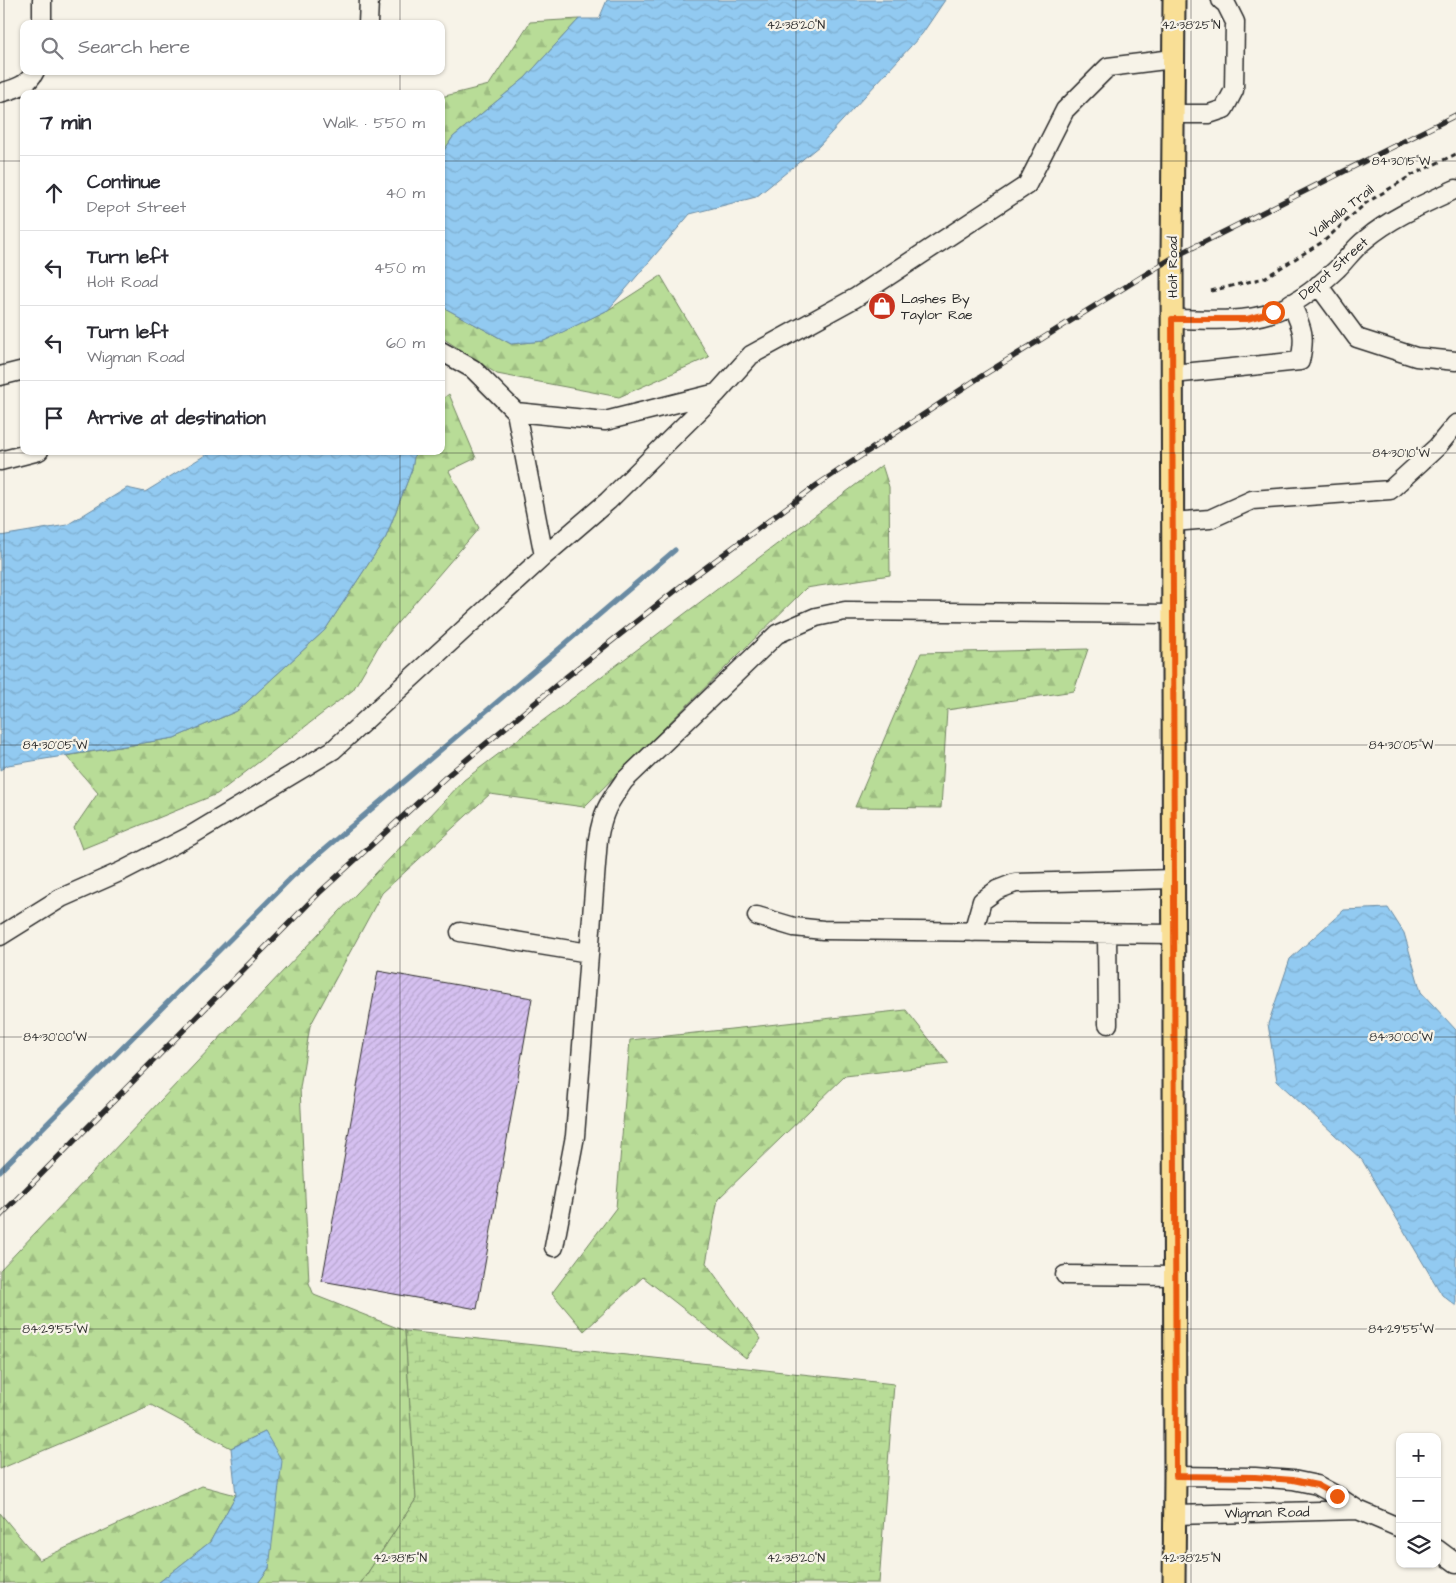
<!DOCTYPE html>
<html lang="en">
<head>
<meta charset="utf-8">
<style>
	body { margin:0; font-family:"Architects Daughter",sans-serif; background:#f7f7f7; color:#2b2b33 }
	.controls { position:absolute; right:15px; bottom:15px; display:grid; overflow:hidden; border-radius:10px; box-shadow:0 1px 4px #0004 }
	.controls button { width:45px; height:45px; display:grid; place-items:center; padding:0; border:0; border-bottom:1px solid #e1e1e2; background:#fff; color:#2b2b33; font:25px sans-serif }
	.stop { position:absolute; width:15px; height:15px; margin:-11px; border:4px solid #ea580c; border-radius:50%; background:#fff }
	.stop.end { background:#ea580c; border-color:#fff; box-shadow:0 1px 5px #0008 }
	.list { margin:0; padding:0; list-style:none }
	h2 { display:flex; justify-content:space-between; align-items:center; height:65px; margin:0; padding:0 20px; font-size:21px }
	h2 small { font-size:16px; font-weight:400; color:#7c7c81 }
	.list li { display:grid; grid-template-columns:32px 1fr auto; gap:15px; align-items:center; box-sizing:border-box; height:75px; padding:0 20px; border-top:1px solid #e1e1e2 }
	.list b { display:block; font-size:19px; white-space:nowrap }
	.list p { margin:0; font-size:16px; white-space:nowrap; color:#7c7c81 }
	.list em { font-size:16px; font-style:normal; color:#7c7c81 }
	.icon { flex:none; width:28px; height:28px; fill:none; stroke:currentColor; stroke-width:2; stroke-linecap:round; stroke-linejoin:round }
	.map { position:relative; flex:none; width:1456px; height:1583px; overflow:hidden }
	.search { position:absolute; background:#fff; box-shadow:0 1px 4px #0004; left:20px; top:20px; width:425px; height:55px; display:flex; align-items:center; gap:12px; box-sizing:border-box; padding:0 18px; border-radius:10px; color:#7c7c81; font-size:19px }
	.panel { position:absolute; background:#fff; box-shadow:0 1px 4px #0004; left:20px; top:90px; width:425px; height:365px; border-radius:10px }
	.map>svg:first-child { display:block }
</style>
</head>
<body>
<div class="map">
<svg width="1456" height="1583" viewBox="0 0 1456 1583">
	<defs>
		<pattern id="forest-firs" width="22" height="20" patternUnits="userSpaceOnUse" patternTransform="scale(1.25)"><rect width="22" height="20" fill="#b8dc97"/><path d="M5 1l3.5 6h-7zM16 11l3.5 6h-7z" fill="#9ebd82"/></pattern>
		<pattern id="wetland-marsh" width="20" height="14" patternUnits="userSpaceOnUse" patternTransform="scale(1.25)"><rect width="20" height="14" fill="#b8dc97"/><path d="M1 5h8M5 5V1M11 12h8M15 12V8" fill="none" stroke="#9ebd82"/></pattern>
		<pattern id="water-waves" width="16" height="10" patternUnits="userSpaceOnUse" patternTransform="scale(1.25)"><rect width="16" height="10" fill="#92caf1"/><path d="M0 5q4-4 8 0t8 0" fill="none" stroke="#7eaecf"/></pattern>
		<pattern id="building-hatch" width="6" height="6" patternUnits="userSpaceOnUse" patternTransform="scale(1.25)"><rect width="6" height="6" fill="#d5c0f0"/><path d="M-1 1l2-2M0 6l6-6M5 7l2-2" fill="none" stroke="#b7a5ce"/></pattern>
	</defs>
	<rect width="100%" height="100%" fill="#f7f3e8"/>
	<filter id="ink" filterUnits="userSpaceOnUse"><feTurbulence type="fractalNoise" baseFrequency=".02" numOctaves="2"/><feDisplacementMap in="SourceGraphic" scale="10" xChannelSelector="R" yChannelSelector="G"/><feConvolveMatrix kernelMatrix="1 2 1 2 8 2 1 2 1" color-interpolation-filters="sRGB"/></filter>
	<g filter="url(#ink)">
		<!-- forest -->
		<path fill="url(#forest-firs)" stroke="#728461" d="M579,19L525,78L453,137L441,155V97L489,85L530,22Z
			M661,276L709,357L619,397L497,374L441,337V306L511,344L543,341L608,310Z
			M449,394L476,458L449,471L479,528L381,642L353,690L217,794L82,849L74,828L98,793L66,756L174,738L237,711L325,630L386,537L412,469L415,451H441V400Z
			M882,465L889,487L890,575L806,588L584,807L490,794L382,893L310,1026L300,1088L309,1283L314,1295L405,1331L416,1499L361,1583H258L269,1568L265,1432L231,1448L151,1405L0,1469V1270L464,780Z
			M1088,649L1074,691L947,710L941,808L855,807L921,653Z
			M906,1010L949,1064L845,1076L718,1199L706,1263L761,1339L746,1358L643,1277L584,1331L552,1293L616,1208L630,1040Z
			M202,1486L236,1495L210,1542L158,1583H0V1513L39,1560Z"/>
		<!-- wetland -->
		<path fill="url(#wetland-marsh)" stroke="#728461" d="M405,1331L894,1384L879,1583H361L416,1499Z"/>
		<!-- water -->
		<path fill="url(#water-waves)" stroke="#698aa2" d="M607,0H945L922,34L819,146L756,197L690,214L608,310L544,341L511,344L441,306V155L453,137L525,78L579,19H599Z
			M212,451H415L412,469L386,537L325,630L237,711L174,738L8,765L0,770V536L67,525L127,488L145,492Z
			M1388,908L1404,933L1421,992L1456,1030V1306L1442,1295L1362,1160L1277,1081L1268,1024L1290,959L1344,910Z
			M265,1432L282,1461L269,1568L258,1583H158L210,1542L236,1495L231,1448Z"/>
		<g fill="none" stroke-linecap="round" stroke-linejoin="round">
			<!-- stream -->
			<path stroke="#698aa2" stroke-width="5" d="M0,1171L293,876L675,550"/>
		</g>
		<!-- building -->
		<path fill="url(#building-hatch)" stroke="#2b2b2b" d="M378,971L532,998L477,1309L322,1281Z"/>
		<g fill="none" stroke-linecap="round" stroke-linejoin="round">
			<!-- minor casing -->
			<g stroke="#2b2b2b" stroke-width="21">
				<path id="minor" d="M42,24V0
					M368,24L369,0
					M0,93C14,89 28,86 35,71
					M1173,114H1209L1224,109L1234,90L1235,22L1226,4L1221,0
					M1318,285L1357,338L1416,357L1456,361
					M1172,319C1205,319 1239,323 1271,313C1296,305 1318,287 1337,269C1347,259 1355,247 1366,239C1392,217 1426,203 1456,189
					M441,351L473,369L516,412L544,556
					M1173,374L1300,361C1306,334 1302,328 1291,303
					M0,376L24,370
					M516,412L605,421L717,393
					M0,461L39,451
					M1173,522L1210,519L1252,500L1390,490L1437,447L1456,424
					M757,916L794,927L823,930L1174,934
					M460,932L589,953
					M973,932L982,901L997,890L1015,883L1174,879
					M1107,933L1108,1024
					M0,936L61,898L122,871L190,836L333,750L544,556L608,501L717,393L751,355L855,298L1027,185L1065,110L1108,67L1173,59
					M554,1247L575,1136L598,839C603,811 608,804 624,781L777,634L816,617L845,611L1173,614
					M1065,1275L1175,1276
					M1175,1476L1255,1477L1293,1480L1317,1485L1337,1496L1358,1510L1400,1528
					M1175,1515L1358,1510
					M1437,1549L1456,1563"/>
			</g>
			<!-- major casing -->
			<g stroke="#2b2b2b" stroke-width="25">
				<path id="major" d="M1174,1583L1175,1476L1172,258L1174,0"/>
			</g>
			<!-- path -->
			<path stroke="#2b2b2b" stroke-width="3" stroke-dasharray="5 4" stroke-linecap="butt" d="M1211,291L1264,278L1324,241L1366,203L1412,175L1456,154"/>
			<!-- minor -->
			<use href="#minor" stroke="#f7f3e8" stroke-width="18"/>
			<!-- major -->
			<use href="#major" stroke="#f9df96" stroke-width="21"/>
			<!-- rail casing -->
			<g stroke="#2b2b2b" stroke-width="5.5">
				<path id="rail" d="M0,1216L319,893L447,776L565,678L685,583L817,485L977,379L1172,258L1456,115"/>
			</g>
			<!-- rail -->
			<use href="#rail" stroke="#f7f3e8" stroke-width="4" stroke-dasharray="11" stroke-linecap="butt"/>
		</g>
	</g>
	<g fill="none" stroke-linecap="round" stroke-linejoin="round" filter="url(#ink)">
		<!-- route -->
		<path stroke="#ea580c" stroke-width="6" d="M1273,312L1247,319H1172L1176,1476L1255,1477L1293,1480L1317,1485L1337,1496"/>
	</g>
	<!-- ticks -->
	<path fill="none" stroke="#2b2b2b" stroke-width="1" stroke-opacity="0.45" d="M4,0V1583M400,0V24M796,0V1583M1191,0V1583M400,71V94M0,161H24M441,161H1456M400,451V1583M0,453H1456M0,745H1456M0,1037H1456M0,1329H1456"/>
	<!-- icons -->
	<defs>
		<g id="shop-disc" transform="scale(1.4375)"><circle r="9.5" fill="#c8321e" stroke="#f7f3e8"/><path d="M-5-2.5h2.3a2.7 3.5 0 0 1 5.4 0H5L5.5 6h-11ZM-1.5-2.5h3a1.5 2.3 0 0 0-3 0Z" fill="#fff"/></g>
	</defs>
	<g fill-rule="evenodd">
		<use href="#shop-disc" x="882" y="306"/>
	</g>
	<g text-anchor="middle" stroke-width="4.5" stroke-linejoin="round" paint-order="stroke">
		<!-- street labels -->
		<g font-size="14" fill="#2b2b2b" stroke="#f7f3e8">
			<text transform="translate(1341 211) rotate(-38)" y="5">Valhalla Trail</text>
			<text transform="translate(1172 267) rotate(-90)" y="5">Holt Road</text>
			<text transform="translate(1333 268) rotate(-41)" y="5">Depot Street</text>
			<text transform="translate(1267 1512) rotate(-1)" y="5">Wigman Road</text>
		</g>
		<!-- poi labels -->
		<g font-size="14" fill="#2b2b2b" stroke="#f7f3e8" text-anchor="start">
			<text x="901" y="303">Lashes By<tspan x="901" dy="16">Taylor Rae</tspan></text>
		</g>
	</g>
	<g font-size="12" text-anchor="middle" fill="#2b2b2b" stroke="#f7f3e8" stroke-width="4.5" stroke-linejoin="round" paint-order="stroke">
		<text x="796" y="29">42°38'20"N</text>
		<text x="1191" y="29">42°38'25"N</text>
		<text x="1401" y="165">84°30'15"W</text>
		<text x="1401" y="457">84°30'10"W</text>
		<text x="1401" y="749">84°30'05"W</text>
		<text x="55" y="749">84°30'05"W</text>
		<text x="1401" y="1041">84°30'00"W</text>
		<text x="55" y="1041">84°30'00"W</text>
		<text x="1401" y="1333">84°29'55"W</text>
		<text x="55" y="1333">84°29'55"W</text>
		<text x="400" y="1562">42°38'15"N</text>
		<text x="796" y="1562">42°38'20"N</text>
		<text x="1191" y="1562">42°38'25"N</text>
	</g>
</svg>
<div class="controls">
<button>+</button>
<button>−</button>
<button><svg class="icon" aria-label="layers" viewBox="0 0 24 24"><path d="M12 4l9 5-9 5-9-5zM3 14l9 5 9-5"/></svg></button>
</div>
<div class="stop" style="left:1273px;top:312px"></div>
<div class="stop end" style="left:1337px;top:1496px"></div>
<div class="search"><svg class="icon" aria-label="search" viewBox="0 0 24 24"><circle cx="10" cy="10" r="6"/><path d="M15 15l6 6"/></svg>Search here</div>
<section class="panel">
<h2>7 min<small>Walk · 550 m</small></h2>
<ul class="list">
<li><svg class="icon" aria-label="ahead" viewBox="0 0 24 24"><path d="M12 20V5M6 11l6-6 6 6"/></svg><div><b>Continue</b><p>Depot Street</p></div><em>40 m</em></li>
<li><svg class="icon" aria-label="left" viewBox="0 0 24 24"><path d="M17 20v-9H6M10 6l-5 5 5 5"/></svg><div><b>Turn left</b><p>Holt Road</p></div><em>450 m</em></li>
<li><svg class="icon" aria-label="left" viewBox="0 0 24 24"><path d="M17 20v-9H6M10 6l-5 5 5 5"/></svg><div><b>Turn left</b><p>Wigman Road</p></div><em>60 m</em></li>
<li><svg class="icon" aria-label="arrive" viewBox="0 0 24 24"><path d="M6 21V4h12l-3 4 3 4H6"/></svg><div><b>Arrive at destination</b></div></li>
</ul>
</section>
</div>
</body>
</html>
